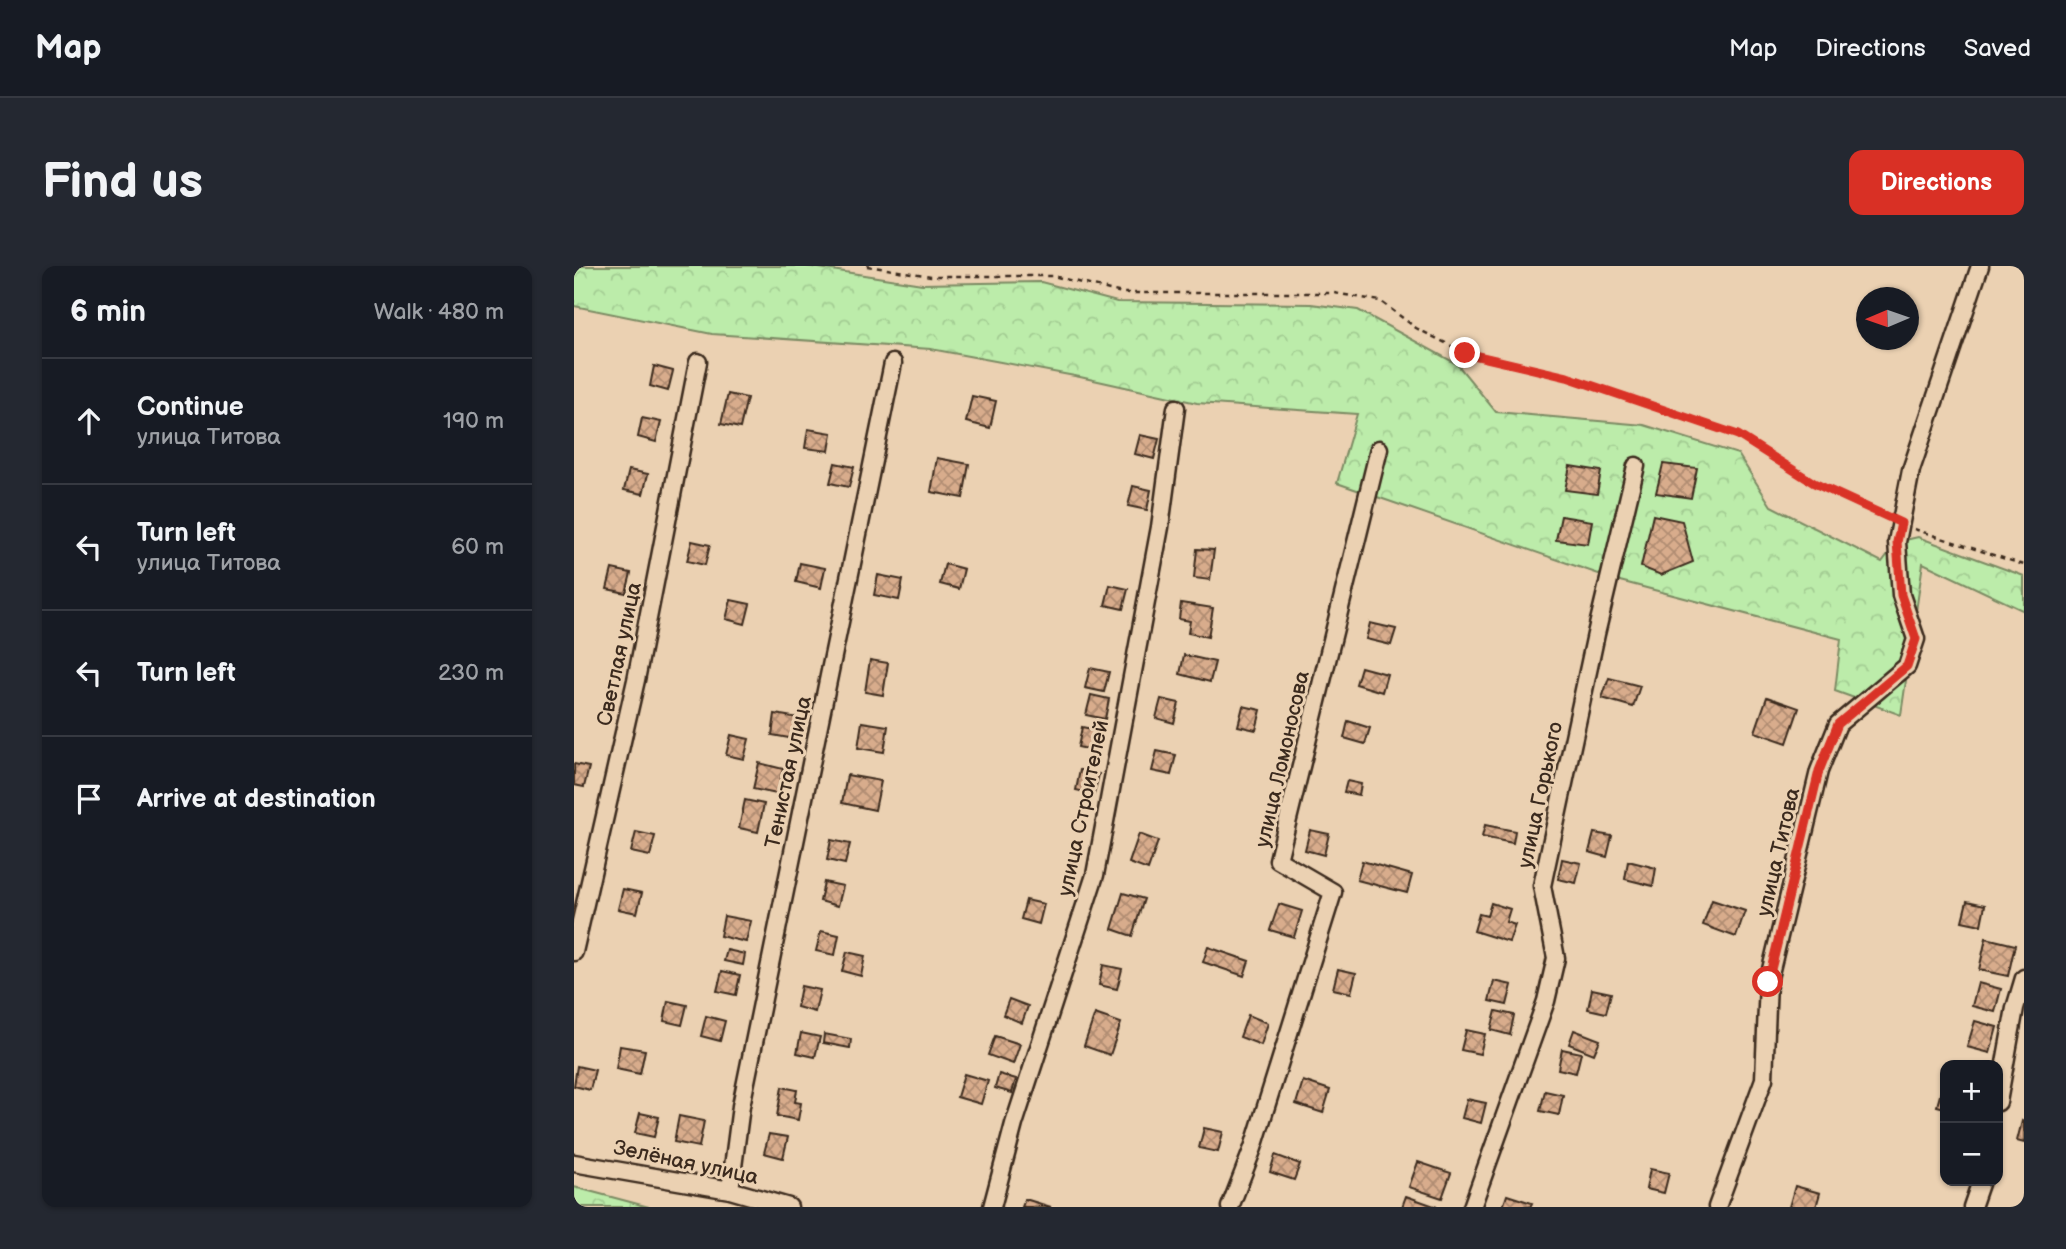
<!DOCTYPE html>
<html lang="en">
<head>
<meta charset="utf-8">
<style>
	body { margin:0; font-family:"Balsamiq Sans",sans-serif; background:#242831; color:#f1f3f6 }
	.controls { position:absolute; right:21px; bottom:21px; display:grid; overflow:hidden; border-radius:14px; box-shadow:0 2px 5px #0004 }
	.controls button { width:63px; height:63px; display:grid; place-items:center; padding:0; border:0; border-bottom:2px solid #363941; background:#171b24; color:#f1f3f6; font:35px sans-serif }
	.compass { position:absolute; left:1282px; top:21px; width:63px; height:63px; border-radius:50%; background:#171b24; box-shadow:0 2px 5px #0004; rotate:268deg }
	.stop { position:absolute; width:21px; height:21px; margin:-16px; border:5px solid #d93025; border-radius:50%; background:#fff }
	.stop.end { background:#d93025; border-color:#fff; box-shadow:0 2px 7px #0008 }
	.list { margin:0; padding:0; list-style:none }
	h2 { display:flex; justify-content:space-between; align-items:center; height:91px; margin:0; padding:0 28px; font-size:30px }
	h2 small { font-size:23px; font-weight:400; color:#9ea1a6 }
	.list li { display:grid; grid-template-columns:46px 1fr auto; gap:21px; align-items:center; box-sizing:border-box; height:126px; padding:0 28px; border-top:2px solid #363941 }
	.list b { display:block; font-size:26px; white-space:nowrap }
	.list p { margin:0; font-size:23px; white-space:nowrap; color:#9ea1a6 }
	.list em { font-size:23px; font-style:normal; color:#9ea1a6 }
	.icon { flex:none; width:38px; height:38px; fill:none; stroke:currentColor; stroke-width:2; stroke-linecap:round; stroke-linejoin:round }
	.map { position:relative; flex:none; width:1450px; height:941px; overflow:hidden; border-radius:14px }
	header { display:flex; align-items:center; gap:42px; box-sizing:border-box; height:98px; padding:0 35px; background:#171b24; border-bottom:2px solid #363941 }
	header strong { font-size:33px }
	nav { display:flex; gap:38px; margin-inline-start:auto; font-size:24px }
	.intro { display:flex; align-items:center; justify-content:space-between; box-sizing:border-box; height:168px; padding:0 42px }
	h1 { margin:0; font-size:49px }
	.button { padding:18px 32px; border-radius:14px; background:#d93025; color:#fff; font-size:24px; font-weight:700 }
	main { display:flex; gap:42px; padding:0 42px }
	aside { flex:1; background:#171b24; border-radius:14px; box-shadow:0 2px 5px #0004 }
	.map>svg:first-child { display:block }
</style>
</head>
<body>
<header>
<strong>Map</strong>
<nav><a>Map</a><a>Directions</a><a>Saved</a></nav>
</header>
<div class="intro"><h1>Find us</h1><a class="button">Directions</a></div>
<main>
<aside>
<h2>6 min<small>Walk · 480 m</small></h2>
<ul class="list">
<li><svg class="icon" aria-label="ahead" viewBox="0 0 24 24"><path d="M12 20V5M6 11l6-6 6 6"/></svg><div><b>Continue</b><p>улица Титова</p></div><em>190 m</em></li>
<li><svg class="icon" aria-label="left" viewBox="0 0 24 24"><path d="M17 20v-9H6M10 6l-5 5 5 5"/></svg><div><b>Turn left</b><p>улица Титова</p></div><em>60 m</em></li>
<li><svg class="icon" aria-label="left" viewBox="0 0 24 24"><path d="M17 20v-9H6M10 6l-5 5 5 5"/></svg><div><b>Turn left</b></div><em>230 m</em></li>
<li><svg class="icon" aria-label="arrive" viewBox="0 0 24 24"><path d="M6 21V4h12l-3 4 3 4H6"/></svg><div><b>Arrive at destination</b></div></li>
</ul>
</aside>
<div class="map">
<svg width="1450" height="941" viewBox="0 0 1450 941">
	<defs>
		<pattern id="forest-crowns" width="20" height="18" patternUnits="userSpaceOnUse" patternTransform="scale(1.75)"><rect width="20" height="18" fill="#bcecaa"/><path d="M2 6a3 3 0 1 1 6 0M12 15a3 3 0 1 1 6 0" fill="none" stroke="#a2cb92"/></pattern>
		<pattern id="building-cross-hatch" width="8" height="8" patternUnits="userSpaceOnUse" patternTransform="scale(1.75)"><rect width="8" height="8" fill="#d8ac8c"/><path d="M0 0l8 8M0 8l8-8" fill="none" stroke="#b08c72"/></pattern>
	</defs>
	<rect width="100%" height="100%" fill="#ebd1b2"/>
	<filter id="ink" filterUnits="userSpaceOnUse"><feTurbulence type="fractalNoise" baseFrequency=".0143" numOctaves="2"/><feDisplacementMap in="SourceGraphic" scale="14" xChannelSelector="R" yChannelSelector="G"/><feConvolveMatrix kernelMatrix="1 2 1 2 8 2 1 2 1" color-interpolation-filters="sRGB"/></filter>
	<g filter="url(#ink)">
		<!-- forest -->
		<path fill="url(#forest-crowns)" stroke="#7c8b64" stroke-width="2" d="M0,0H232L348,18L467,16L543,36L737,38L784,44L883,98L922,146L1070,159L1164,188L1197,240L1308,296L1323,276L1344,271L1450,310V345L1349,297L1327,449L1261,425L1267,373L1042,314L763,217L783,148L623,137L506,111L357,83L138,68L0,40Z
			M0,921L75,941H0Z"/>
		<!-- building -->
		<path fill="url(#building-cross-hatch)" stroke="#3b2a1e" stroke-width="2" d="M80,100L99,105L94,125L76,120Z
			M154,128L173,132L166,162L147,158Z
			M398,130L422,135L416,162L392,156Z
			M68,152L87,156L82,176L64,171Z
			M234,163L258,167L255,185L231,182Z
			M566,169L585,173L580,193L561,188Z
			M363,192L395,198L389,232L357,226Z
			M261,197L280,201L275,221L256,217Z
			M1089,198L1123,202L1117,232L1082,227Z
			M996,200L1027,205L1023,228L991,224Z
			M55,204L74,208L69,228L50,224Z
			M559,220L577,224L573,244L554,240Z
			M1079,249L1108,255L1119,296L1087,309L1067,301Z
			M987,250L1018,255L1014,278L982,274Z
			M118,275L136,279L131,299L113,295Z
			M623,283L640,284L636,314L620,312Z
			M226,297L251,302L247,322L222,316Z
			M371,298L390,303L385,323L366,318Z
			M38,303L57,307L52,327L33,323Z
			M304,309L329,314L325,334L300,329Z
			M536,319L554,323L549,343L531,339Z
			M157,334L176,338L171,358L152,353Z
			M607,337L639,342L634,371L614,367L616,355L605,353Z
			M796,357L822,363L817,379L792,373Z
			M610,389L641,396L636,416L606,408Z
			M296,394L314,397L309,429L291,426Z
			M787,401L813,408L808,426L782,418Z
			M516,402L535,406L530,426L511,422Z
			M1035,412L1066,420L1059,441L1028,432Z
			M517,429L535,433L531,453L512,449Z
			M1193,431L1225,442L1213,477L1181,466Z
			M587,433L605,437L600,457L582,452Z
			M669,440L687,444L682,464L664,460Z
			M201,448L225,452L221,473L198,469Z
			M774,455L796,462L791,478L770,472Z
			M288,456L314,460L310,486L284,482Z
			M508,461L527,465L522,485L504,481Z
			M157,469L175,473L170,493L152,489Z
			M583,485L602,489L597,509L578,505Z
			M185,497L209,503L203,528L179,523Z
			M0,498L15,501L10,521L0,519Z
			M506,504L525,508L520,528L502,524Z
			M273,509L307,515L301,544L268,537Z
			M773,515L787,518L785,529L770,526Z
			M171,534L190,538L184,566L165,562Z
			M911,559L941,565L939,577L908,571Z
			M736,564L755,568L750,589L731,584Z
			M62,566L81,570L76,590L57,586Z
			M1020,567L1038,570L1033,591L1015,586Z
			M565,568L584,575L574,604L555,597Z
			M257,574L276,578L271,598L253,594Z
			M988,593L1007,597L1002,617L984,613Z
			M788,595L838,609L833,627L783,614Z
			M1054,595L1082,602L1079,620L1051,613Z
			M250,616L269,620L264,640L246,635Z
			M49,623L68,627L63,647L44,643Z
			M549,627L570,633L558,670L538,663Z
			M452,634L470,638L465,658L447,653Z
			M1138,634L1171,645L1162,671L1129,659Z
			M1393,635L1411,639L1407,659L1388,655Z
			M917,637L936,643L932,656L941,659L935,676L900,665L905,648L913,650Z
			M705,638L728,645L720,671L696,664Z
			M150,650L177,655L172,676L146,670Z
			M247,665L265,669L261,689L242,685Z
			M1412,672L1441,679L1434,710L1405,704Z
			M634,681L675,695L670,710L629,696Z
			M153,684L171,688L169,699L150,695Z
			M273,686L291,690L287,710L268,705Z
			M529,699L548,703L543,723L525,719Z
			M764,703L782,707L777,727L759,723Z
			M148,705L166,709L162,729L143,725Z
			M920,715L938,719L933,739L915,735Z
			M1404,717L1427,723L1421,746L1398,740Z
			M227,720L246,724L241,746L223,741Z
			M1018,723L1037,727L1032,747L1014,743Z
			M435,733L454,740L448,757L429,749Z
			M94,735L113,739L108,759L90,755Z
			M922,745L940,749L936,769L917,764Z
			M521,748L547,757L536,789L510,780Z
			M674,749L694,757L687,779L666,771Z
			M132,750L151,755L146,775L127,770Z
			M1401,755L1423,761L1416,787L1393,781Z
			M892,764L911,768L906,788L887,784Z
			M1000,764L1026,774L1020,788L995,778Z
			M227,767L246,771L241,791L223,787Z
			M250,768L277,773L276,782L249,777Z
			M421,770L446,778L439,798L414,789Z
			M46,780L71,784L66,808L42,803Z
			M988,783L1007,787L1002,807L984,803Z
			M3,800L21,804L16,824L0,820Z
			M390,808L414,815L407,838L383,831Z
			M425,808L442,813L438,827L421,822Z
			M1371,811V842L1363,840Z
			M729,815L756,824L749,847L722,838Z
			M208,821L223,824L221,836L227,837L224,854L203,850Z
			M971,825L989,829L985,849L966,845Z
			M893,833L912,837L907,857L888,852Z
			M66,847L85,851L80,871L61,867Z
			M105,850L130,855L125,881L100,876Z
			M1448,855L1450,856V877L1443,875Z
			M630,862L649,866L644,886L625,882Z
			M195,868L214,871L209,892L190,887Z
			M701,889L726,898L720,914L696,906Z
			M844,896L877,907L868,932L835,921Z
			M1076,903L1095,907L1090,927L1072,923Z
			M1221,920L1246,927L1242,941H1215Z
			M933,929L958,937L956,941H929Z
			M832,930L863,941H828Z
			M451,933L477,941H448Z"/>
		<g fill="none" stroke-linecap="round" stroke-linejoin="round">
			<!-- minor casing -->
			<g stroke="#3b2a1e" stroke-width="21">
				<path id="minor" d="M0,686L62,414L124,96
					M1424,836L1441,742L1450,712
					M0,897L156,924L215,941
					M156,924L167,840L319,97
					M418,941L440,858L521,609L586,261L602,142
					M656,941L679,882L759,626L704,594L805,183
					M898,941L972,735L982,692L968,620L1022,368L1062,200
					M1143,941L1190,813L1194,716L1245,505L1264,458L1333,400L1342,373L1327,329L1323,276L1337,204L1406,0
					M1398,941L1407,915"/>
			</g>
			<!-- path -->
			<path stroke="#3b2a1e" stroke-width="2.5" stroke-dasharray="5 5" stroke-linecap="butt" d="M293,0L357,10H479L548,27H760L806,35L842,62L891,87L993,111L1164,169L1240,217L1315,252
				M1340,263L1450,299"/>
			<!-- minor -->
			<use href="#minor" stroke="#ebd1b2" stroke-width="16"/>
		</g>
	</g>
	<g fill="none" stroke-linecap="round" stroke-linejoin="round" filter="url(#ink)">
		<!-- route -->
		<path stroke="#d93025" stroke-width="9" d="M891,87L993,111L1164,169L1240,217L1327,257L1323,276L1327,329L1342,373L1333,400L1264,458L1245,505L1194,716"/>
	</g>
	<g text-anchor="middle" stroke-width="6" stroke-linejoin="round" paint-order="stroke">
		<!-- street labels -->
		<g font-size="21" fill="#3b2a1e" stroke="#ebd1b2">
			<text transform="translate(45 388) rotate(-78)" y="7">Светлая улица</text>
			<text transform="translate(708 493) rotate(-77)" y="7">улица Ломоносова</text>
			<text transform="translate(214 506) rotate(-78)" y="7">Тенистая улица</text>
			<text transform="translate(966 529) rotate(-78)" y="7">улица Горького</text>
			<text transform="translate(509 542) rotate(-78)" y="7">улица Строителей</text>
			<text transform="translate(1204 586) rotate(-77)" y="7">улица Титова</text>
			<text transform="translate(112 896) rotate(12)" y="7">Зелёная улица</text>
		</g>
	</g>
</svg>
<div class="controls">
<button>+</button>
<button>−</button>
</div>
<svg class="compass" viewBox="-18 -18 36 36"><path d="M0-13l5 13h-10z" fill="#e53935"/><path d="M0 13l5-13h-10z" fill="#9ea1a6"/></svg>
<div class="stop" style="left:1194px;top:716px"></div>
<div class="stop end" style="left:891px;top:87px"></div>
</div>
</main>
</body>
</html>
